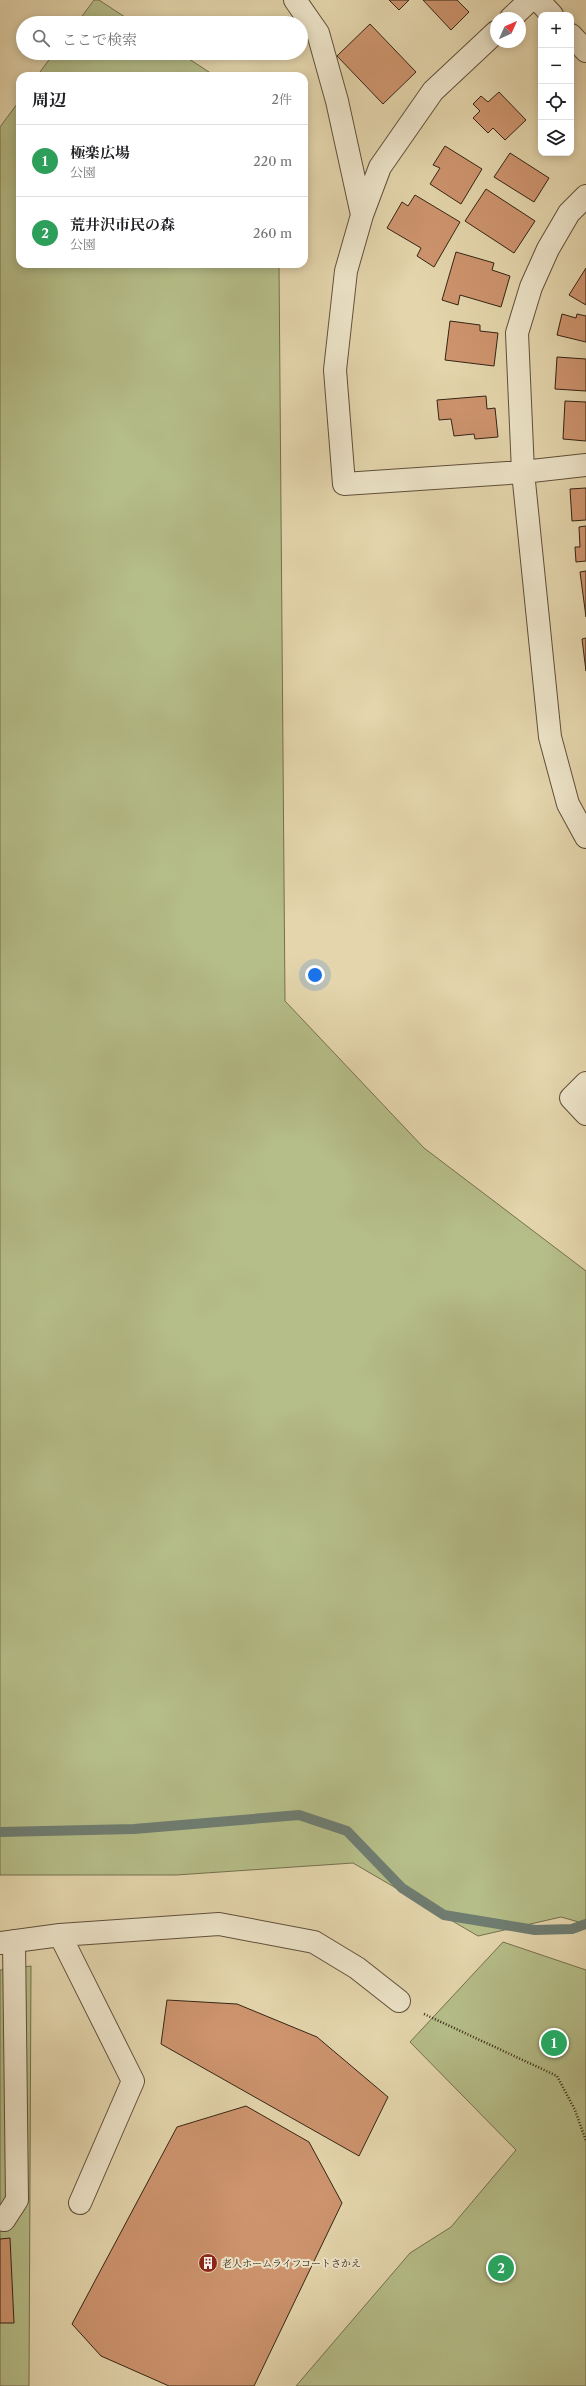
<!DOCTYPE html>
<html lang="ja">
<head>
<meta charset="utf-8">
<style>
	body { margin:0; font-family:"Libre Caslon Text","Noto Serif JP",serif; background:#f2f2f2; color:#202124 }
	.controls { position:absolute; right:12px; top:12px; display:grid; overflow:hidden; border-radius:8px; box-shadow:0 2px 10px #0003 }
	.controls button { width:36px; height:36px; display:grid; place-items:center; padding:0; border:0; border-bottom:1px solid #e0e0e0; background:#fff; color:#202124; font:20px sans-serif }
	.compass { position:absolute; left:490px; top:12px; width:36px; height:36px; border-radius:50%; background:#fff; box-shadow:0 2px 10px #0003; rotate:45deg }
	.you { position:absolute; left:315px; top:975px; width:14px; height:14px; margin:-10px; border:3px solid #fff; border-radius:50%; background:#1a73e8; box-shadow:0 0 0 6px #1a73e833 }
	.badge { display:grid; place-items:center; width:26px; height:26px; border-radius:50%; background:#8f2418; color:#fff; font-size:13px; font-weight:700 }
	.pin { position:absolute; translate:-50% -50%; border:2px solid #fff; box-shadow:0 1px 4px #0006 }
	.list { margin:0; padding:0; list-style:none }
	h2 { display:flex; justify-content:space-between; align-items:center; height:52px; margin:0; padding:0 16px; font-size:17px }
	h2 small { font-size:13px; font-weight:400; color:#757577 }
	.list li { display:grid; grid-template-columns:26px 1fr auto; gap:12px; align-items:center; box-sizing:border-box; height:72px; padding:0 16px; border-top:1px solid #e0e0e0 }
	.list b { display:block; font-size:15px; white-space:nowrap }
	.list p { margin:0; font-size:13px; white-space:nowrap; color:#757577 }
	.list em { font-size:13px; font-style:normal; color:#757577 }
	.icon { flex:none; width:22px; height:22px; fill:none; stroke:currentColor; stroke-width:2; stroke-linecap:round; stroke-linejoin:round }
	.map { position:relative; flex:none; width:586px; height:2386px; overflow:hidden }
	.search { position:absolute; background:#fff; box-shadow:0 2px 10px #0003; left:16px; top:16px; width:292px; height:44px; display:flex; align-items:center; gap:10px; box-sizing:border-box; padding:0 14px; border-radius:22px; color:#757577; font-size:15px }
	.panel { position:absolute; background:#fff; box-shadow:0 2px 10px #0003; left:16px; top:72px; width:292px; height:196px; border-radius:12px }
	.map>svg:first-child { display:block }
</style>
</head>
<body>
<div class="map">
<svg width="586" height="2386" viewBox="0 0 586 2386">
	<rect width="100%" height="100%" fill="#e4d5ac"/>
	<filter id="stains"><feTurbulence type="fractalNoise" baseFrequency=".005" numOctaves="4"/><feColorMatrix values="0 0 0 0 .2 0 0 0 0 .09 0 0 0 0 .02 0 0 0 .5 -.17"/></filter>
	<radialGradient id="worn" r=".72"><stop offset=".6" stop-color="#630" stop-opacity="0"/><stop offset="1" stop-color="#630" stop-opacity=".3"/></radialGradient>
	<!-- green -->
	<path fill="#b5bd88" stroke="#75704e" d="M94,0H99L134,23H77Z
		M54,53H180L215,76H37Z
		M20,100V264H279L285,1001L424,1148L586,1271V1924L561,1917L478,1936L353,1863L176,1875H0V127Z
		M503,1942L586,1970V2386H296L410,2253L451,2227L516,2150L410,2042Z
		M31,1966L29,2386H0V1970Z"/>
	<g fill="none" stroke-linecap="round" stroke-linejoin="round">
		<!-- stream -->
		<path stroke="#6f7d71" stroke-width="10" d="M0,1832L134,1829L299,1815L347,1831L402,1888L444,1915L535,1930L572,1929L586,1924"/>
	</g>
	<!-- building -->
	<path fill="#cd946e" stroke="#352415" d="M389,0H409L399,10Z
		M423,0H457L469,12L451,30Z
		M370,24L416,72L383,104L337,56Z
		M499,92L526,120L505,140L493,128L488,133L473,118L480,111L473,104L481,96L488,102Z
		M445,146L482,169L461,204L430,184L440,168L433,165Z
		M510,153L549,178L534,202L494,177Z
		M486,189L535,221L514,253L465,221Z
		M415,195L460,222L434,267L417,256L421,248L387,228L402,202L408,206Z
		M456,252L494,263L492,270L510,276L501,307L460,295L458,305L442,300Z
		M586,268V305L569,295Z
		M562,314L576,318L577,314L586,316V342L557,335Z
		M450,321L480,325V331L498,333L494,366L445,360Z
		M557,357L586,359V391L555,389Z
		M486,396L487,409L495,408L498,437L475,439L474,434L454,436L451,419L439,420L437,400Z
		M565,401L586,402V441L563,439Z
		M586,488V520L572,521L570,489Z
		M586,526V561L576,562L575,547H580L579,527Z
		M586,571V617L580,572Z
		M586,638V671L582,639Z
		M167,2000L237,2004L317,2037L388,2097L359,2156L161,2044Z
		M246,2106L309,2142L342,2203L254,2386H169L101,2356L72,2324L177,2127Z
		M10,2238L14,2323H0V2239Z"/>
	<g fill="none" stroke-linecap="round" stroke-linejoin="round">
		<!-- minor casing -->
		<g stroke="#61503b" stroke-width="24">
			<path id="minor" d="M295,0L318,33L337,101L362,215
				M538,0L552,15
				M511,18L530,0
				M496,32L433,91L380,167L362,215L346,271L335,370L344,484L523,472L586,465
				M571,35L586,51
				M586,196L569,213L548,249L531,287L517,333L523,472L550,737L568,804L586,837
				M586,1083L571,1098L586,1114
				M60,1935L133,2081L80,2203
				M0,1943L60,1935L219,1924L314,1942L357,1968L399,2001
				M0,2219L4,2220L17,2200L14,1941"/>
		</g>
		<!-- path -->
		<path stroke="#352415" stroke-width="2.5" stroke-dasharray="1 2" stroke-linecap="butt" d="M424,2014L557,2076L575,2110L586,2141"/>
		<!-- minor -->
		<use href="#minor" stroke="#ede4c9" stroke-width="22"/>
	</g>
	<!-- icons -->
	<defs>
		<g id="building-disc" transform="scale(1)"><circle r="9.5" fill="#8f2418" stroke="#ede4c9"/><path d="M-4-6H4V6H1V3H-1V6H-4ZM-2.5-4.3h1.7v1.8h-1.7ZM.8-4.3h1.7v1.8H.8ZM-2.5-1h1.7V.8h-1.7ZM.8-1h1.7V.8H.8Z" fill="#fff"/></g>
	</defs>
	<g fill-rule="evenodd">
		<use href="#building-disc" x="208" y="2263"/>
	</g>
	<g text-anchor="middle" stroke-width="4" stroke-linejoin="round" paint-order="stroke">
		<!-- poi labels -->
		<g font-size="10" fill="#352415" stroke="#ede4c9" text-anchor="start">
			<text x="222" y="2267">老人ホームライフコートさかえ</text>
		</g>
	</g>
	<rect width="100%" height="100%" filter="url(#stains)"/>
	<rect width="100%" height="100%" fill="url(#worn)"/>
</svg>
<div class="controls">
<button>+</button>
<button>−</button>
<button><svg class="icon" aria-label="locate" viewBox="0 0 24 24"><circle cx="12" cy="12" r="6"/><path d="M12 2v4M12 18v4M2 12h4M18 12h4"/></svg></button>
<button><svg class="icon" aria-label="layers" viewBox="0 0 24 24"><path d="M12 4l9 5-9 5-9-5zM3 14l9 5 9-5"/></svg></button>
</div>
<svg class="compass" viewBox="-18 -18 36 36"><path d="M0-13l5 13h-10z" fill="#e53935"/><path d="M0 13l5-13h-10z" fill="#757577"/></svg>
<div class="you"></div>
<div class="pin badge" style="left:554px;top:2043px;background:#2e9e5b">1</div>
<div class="pin badge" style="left:501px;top:2268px;background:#2e9e5b">2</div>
<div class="search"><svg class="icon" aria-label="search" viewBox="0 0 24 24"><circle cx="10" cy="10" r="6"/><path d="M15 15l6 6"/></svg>ここで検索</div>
<section class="panel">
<h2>周辺<small>2件</small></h2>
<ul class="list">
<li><span class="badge" style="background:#2e9e5b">1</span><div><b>極楽広場</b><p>公園</p></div><em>220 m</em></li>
<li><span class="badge" style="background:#2e9e5b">2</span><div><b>荒井沢市民の森</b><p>公園</p></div><em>260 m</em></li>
</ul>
</section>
</div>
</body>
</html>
